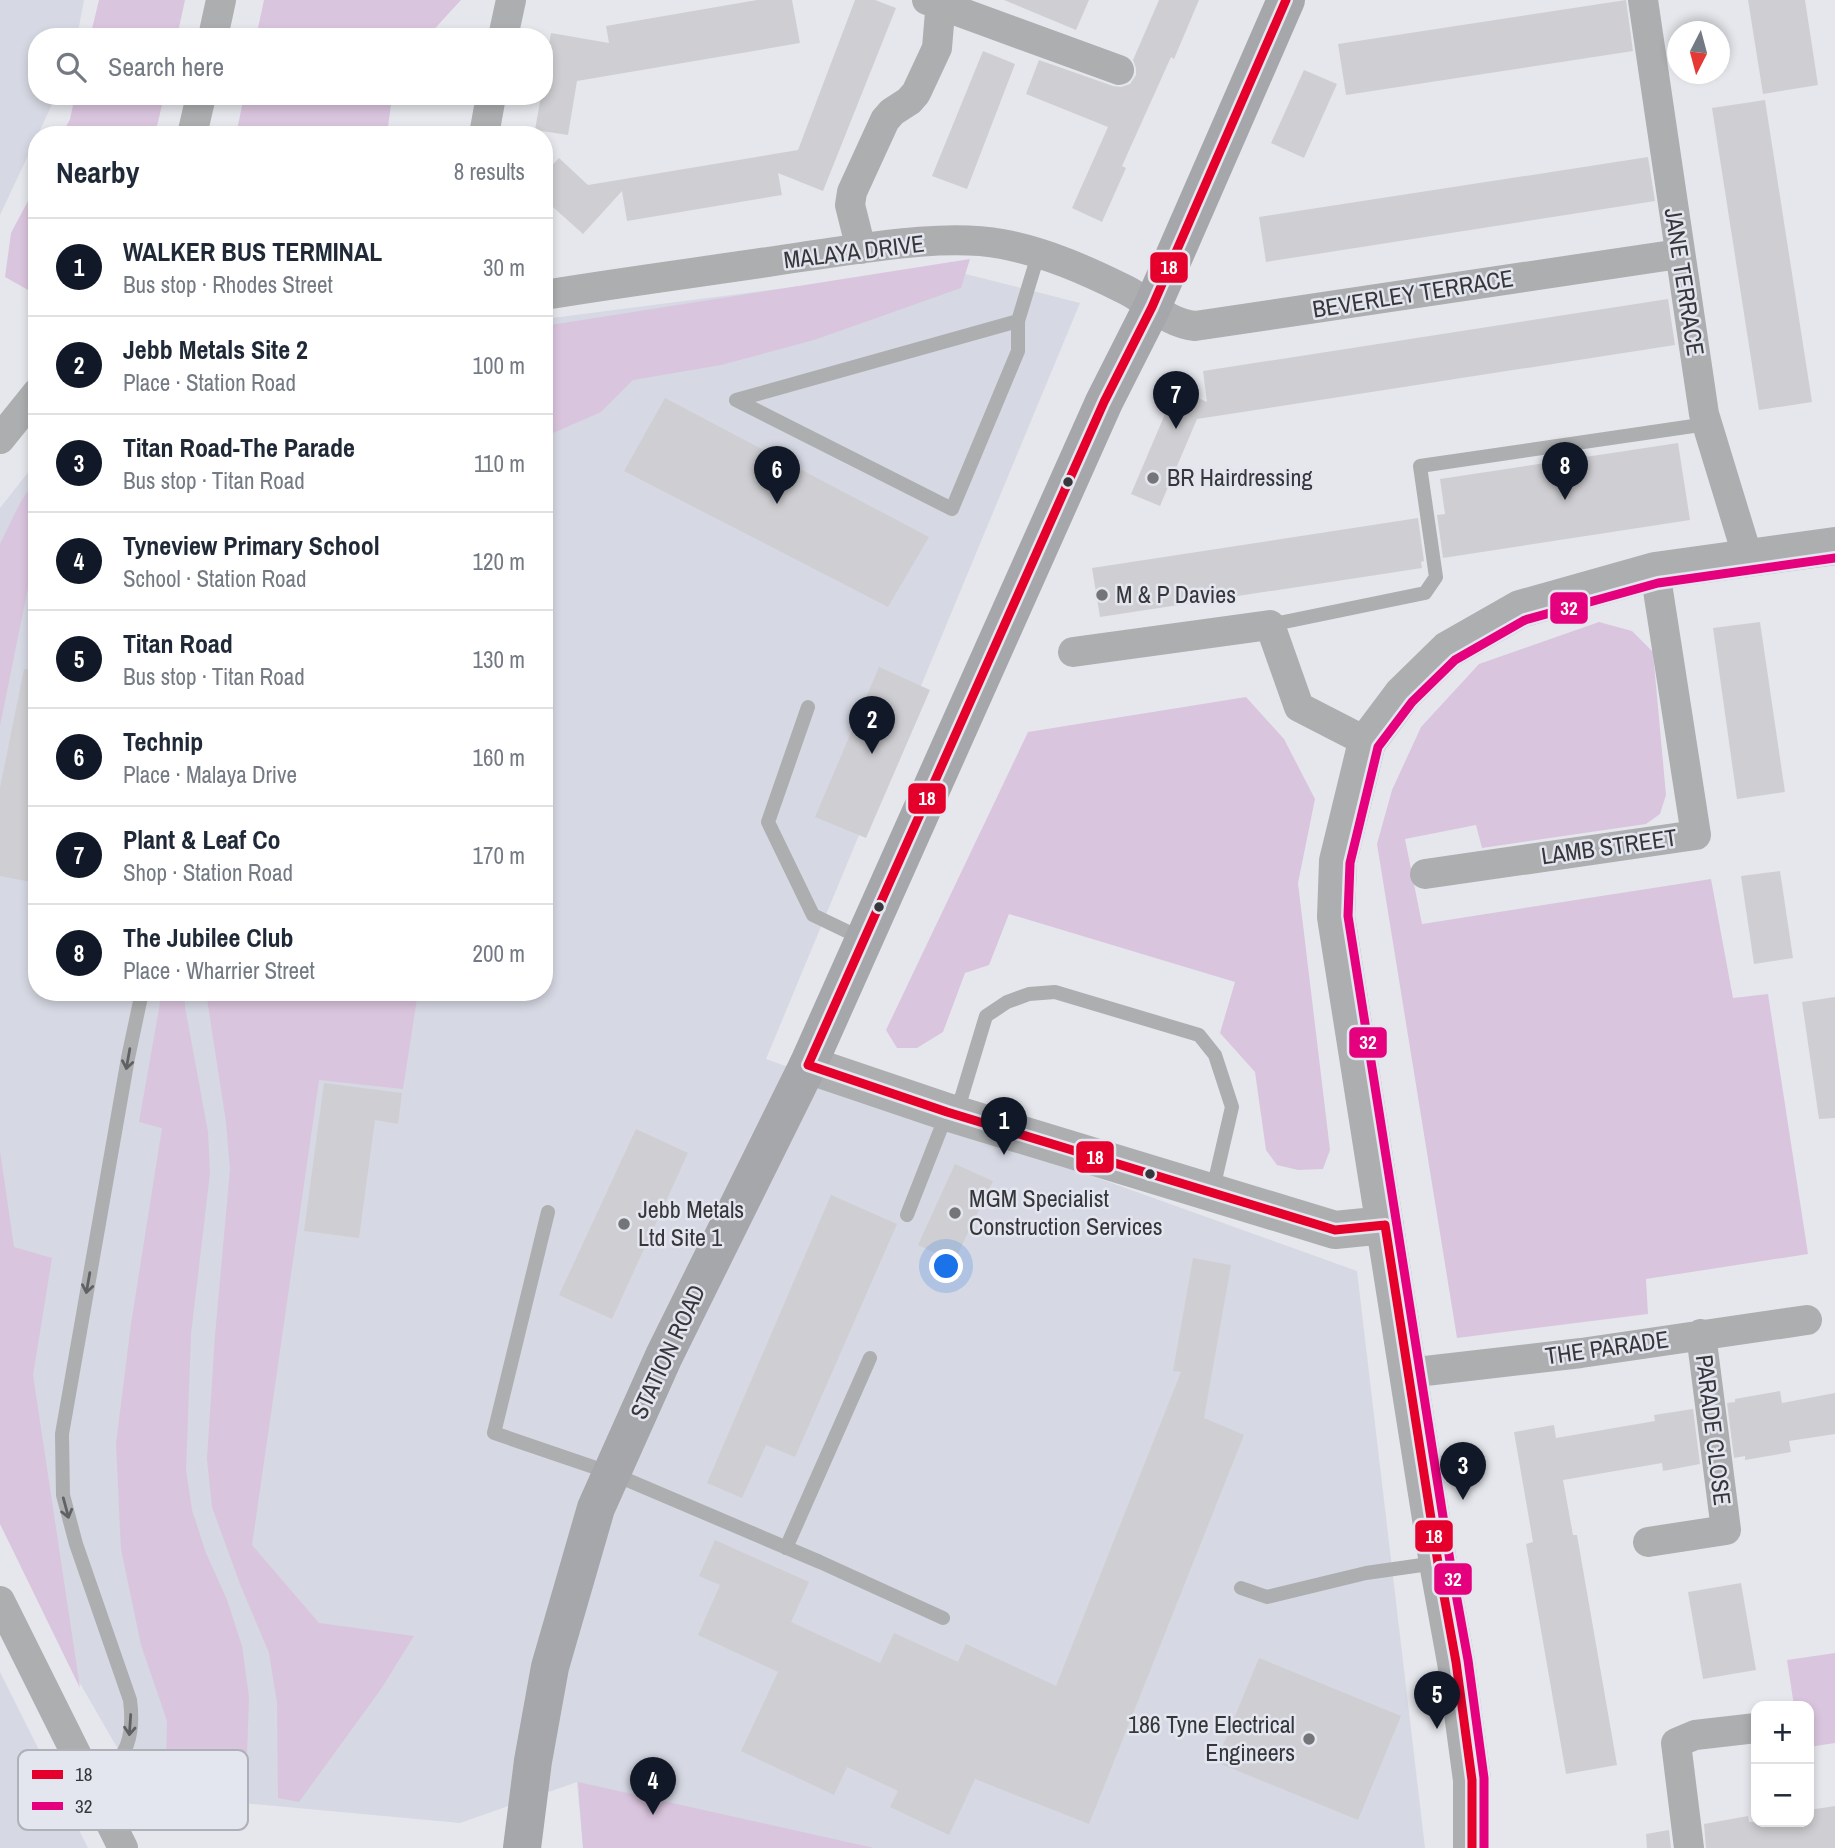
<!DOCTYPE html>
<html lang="en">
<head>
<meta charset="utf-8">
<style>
	body { margin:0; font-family:"Archivo Narrow",sans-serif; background:#f6f6f7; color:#1f2937 }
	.controls { position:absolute; right:21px; bottom:21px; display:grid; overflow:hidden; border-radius:14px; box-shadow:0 4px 10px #0003 }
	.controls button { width:63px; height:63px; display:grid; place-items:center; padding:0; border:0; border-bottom:2px solid #e0e1e3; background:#fff; color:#1f2937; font:35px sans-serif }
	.compass { position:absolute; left:1667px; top:21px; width:63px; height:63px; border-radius:50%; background:#fff; box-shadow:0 4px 10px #0003; rotate:186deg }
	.you { position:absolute; left:947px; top:1267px; width:24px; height:24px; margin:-18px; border:5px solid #fff; border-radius:50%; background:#1a73e8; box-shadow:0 0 0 10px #1a73e833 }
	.badge { display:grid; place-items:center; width:46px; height:46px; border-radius:50%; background:#111827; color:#fff; font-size:23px; font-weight:700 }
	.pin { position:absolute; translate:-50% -58px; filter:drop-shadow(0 2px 4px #0008) }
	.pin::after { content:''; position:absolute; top:37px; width:24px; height:21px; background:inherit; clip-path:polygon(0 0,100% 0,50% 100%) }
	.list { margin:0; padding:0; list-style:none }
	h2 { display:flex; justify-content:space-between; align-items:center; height:91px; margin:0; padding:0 28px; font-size:30px }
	h2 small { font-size:23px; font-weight:400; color:#747a83 }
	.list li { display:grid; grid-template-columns:46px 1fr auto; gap:21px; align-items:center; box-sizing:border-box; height:98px; padding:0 28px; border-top:2px solid #e0e1e3 }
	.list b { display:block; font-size:26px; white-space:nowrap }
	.list p { margin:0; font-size:23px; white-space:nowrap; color:#747a83 }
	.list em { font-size:23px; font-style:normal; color:#747a83 }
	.icon { flex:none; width:38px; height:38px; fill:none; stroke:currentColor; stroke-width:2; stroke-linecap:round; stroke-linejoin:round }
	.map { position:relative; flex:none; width:1835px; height:1848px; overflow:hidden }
	.search { position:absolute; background:#fff; box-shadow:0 4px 10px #0003; left:28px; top:28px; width:525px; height:77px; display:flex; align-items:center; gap:18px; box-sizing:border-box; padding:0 24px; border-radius:28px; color:#747a83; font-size:26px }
	.panel { position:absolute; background:#fff; box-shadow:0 4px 10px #0003; left:28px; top:126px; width:525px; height:875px; border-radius:28px }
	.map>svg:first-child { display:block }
</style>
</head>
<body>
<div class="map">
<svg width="1835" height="1848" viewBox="0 0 1835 1848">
	<rect width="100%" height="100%" fill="#e6e7ec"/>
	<!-- built -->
	<path fill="#d6d8e3" d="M0,0H84L77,37H37V96H56L0,215Z
		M942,268L1080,303L766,1059L1357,1271L1425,1848H583L577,1782L460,1823L144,1794L67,1661L0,1353V508L37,461V992H544V319Z
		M0,1672L88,1848H0Z"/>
	<!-- green -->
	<path fill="#dac5de" d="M99,0H185L177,37H90Z
		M264,0H461L427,37H256Z
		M75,96H164L155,135H62L70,119Z
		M244,96H392L387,135H236Z
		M37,184V295L5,277L11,233Z
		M970,259L961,288L814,340L721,365L633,380L601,412L544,437V326Z
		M37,477V543L0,726V544L20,503Z
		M1599,622L1632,631L1653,652L1666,795L1660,814L1646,824L1482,848L1476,825L1405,839L1422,924L1711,879L1733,998L1768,994L1808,1254L1646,1279L1648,1314L1457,1338L1377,844L1392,790L1421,727L1479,664Z
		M1246,697L1284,739L1315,799L1298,883L1330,1150L1323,1169L1298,1170L1277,1165L1266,1150L1255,1072L1220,1033L1235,982L1009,914L989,965L965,973L943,1032L917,1048H897L886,1030L1028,732Z
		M162,992H185V1007L208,1132L210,1173L191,1334L186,1470L192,1510L206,1553L227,1600L242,1646L249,1697L247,1754L236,1791V1812L197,1830L165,1806L167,1721L141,1645L121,1549L116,1444L131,1324L162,1128L139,1122Z
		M206,992H418L403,1089L319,1080L252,1545L319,1623L414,1636L381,1689L299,1802L278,1798L277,1703L269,1653L240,1584L212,1507L207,1459L215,1336L230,1169L226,1122Z
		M0,1151L14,1247L52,1258L33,1375L80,1688L0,1524Z
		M1835,1653V1743L1809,1747V1706H1794L1787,1660Z
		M578,1782L874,1848H583Z"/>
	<!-- building -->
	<path fill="#cfcfd3" d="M757,0H792L800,43L577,81L568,135L535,130L541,96H544V73L551,33L609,43L606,26Z
		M855,0H875L896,8L823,191L778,173L782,195L627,221L622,191L583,234L544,199V174L559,158L588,185L798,150Z
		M1004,0H1089L1076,30Z
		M1159,0H1199L1174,59L1171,57L1122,166L1126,168L1102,222L1072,208L1108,127L1026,94L1039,60L1113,86L1121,87L1130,84L1136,75V68L1133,60Z
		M1626,0L1633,51L1346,95L1338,44Z
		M1748,0H1805L1818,85L1763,94Z
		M983,51L1015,64L967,189L932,176Z
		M1304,70L1337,84L1304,158L1271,143Z
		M1765,100L1812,402L1759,410L1712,108Z
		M1648,157L1655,201L1266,262L1259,217Z
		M1668,299L1675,345L1197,419L1160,506L1131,494L1176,388L1207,402L1203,371Z
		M665,398L929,537L888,607L624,471Z
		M1678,443L1690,520L1443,558L1437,515L1445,514L1440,479Z
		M1418,518L1424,561L1421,562L1422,568L1100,617L1092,568Z
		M1760,622L1785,792L1737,799L1713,628Z
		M879,667L930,690L866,838L815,817Z
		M24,669L37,670V883L0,876V788Z
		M1780,871L1793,958L1754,964L1741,876Z
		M1835,997V1118L1819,1119L1802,1002Z
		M324,1083L402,1093L398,1124L375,1120L359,1238L304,1231Z
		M636,1129L688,1153L612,1319L559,1295Z
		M955,1164L993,1181L954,1262L918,1245Z
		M831,1195L897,1224L795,1457L766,1445L742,1498L707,1483Z
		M1193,1258L1231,1265L1204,1418L1244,1435L1089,1824L975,1779L949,1835L890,1807L898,1791L847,1767L834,1795L741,1751L778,1672L698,1635L720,1585L699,1576L715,1540L809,1582L791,1622L880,1663L894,1633L958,1662L966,1644L1056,1686L1181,1372L1173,1371Z
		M1780,1391L1782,1403L1835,1393V1434L1789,1441L1791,1452L1745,1460V1456L1734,1458L1727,1403L1735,1402V1399Z
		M1693,1409L1700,1464L1663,1471L1662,1463L1563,1480L1573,1535H1577L1617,1765L1566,1774L1526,1544L1533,1542L1514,1432L1554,1425L1556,1438L1655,1421L1654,1415Z
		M1741,1583L1756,1670L1703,1679L1688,1592Z
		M1259,1658L1401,1716L1358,1820L1216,1762Z
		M1835,1806V1848H1706L1704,1824L1748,1816L1749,1822H1809V1810Z
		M1669,1830L1671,1848H1647L1646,1834Z"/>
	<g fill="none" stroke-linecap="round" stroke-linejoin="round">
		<!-- lane -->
		<path stroke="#adaeb0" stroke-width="14" d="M1018,321L736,400L952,509L1018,351V321L1039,252
			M1270,625L1425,593L1436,577L1420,466L1707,424
			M808,707L768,822L813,915L863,939
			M957,1112L986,1016L1007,1002L1029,994L1055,992L1199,1035L1215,1055L1232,1107L1212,1193
			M548,1212L494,1433L611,1473L820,1562L943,1618
			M907,1215L947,1113
			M786,1548L870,1358
			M1241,1588L1267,1597L1366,1573L1436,1563
			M96,1793C121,1757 136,1746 130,1700L76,1544L63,1495L62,1434L128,1058L142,992"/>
		<!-- street -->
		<path stroke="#adaeb0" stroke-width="30" d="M927,0L1119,70
			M1643,0L1704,414L1748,558
			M213,37L221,0
			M503,37L511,0
			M192,135L201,96
			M484,135L491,96
			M861,249L850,205L852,192L885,120L892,112L909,101L916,93L937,48L941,0
			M544,295C630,281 716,270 801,257C861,249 943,233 1002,244C1045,252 1086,270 1126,290C1150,302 1166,323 1195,326L1679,254
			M0,439L37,393
			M1073,652L1270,625L1299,707L1367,742
			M1425,874L1696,835L1655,571
			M1408,1373L1581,1353L1807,1320
			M1648,1542L1726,1530L1701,1334
			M0,1601L123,1848
			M1689,1848L1676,1743L1695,1735L1756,1728"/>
		<!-- secondary -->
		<path stroke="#acaeb0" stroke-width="38" d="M808,1065L947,1112L1335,1230L1385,1225
			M1472,1848V1780L1456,1662L1438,1563L1336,917L1338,861L1367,742L1403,694L1448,650L1520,609L1655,571L1835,546"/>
		<!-- primary -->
		<path stroke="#a6a7ab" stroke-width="38" d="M522,1848L533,1761L550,1667L596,1508L664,1356L808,1065L1104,402L1152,307L1286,0"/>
		<!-- bus-1 casing -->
		<g stroke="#e3e5ef" stroke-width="14">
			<path id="bus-1" d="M808,1065L1104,402L1152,307L1286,0
				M808,1065L947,1112L1335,1230L1385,1225
				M1385,1225L1438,1563L1456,1662L1472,1780V1848"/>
		</g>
		<!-- bus-2 casing -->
		<g stroke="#e3e5ef" stroke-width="14">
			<path id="bus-2" d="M1484,1848V1778L1468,1660L1450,1561L1348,916L1350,863L1378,747L1412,702L1455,660L1525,620L1658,583L1835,558"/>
		</g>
		<!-- bus-1 -->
		<use href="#bus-1" stroke="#e4002b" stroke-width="9"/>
		<!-- bus-2 -->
		<use href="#bus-2" stroke="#e5007d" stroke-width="9"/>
	</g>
	<!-- one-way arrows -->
	<defs><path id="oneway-shaft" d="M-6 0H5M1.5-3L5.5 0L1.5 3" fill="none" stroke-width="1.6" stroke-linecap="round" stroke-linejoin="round" transform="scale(1.75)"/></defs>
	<g stroke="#606164">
		<use href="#oneway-shaft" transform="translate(128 1059) rotate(100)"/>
		<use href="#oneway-shaft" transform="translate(88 1283) rotate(100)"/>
		<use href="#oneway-shaft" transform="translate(66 1508) rotate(75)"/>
		<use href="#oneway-shaft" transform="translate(130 1725) rotate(94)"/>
	</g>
	<!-- markers -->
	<g fill="#747579" stroke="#e3e5ef" stroke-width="2.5">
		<circle cx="1153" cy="478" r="7"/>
		<circle cx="1102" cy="595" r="7"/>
		<circle cx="955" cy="1213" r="7"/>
		<circle cx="624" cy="1224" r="7"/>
		<circle cx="1309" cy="1739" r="7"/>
	</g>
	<g fill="#36373b" stroke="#e3e5ef" stroke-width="2.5">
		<circle cx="1068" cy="482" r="6"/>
		<circle cx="879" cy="907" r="6"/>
		<circle cx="1150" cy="1174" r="6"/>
	</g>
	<g text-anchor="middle" stroke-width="5" stroke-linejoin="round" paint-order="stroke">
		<!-- street labels -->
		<g font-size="24" fill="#36373b" stroke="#e3e5ef">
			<text transform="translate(854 252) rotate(-7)" y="8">MALAYA DRIVE</text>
			<text transform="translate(1684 282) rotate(81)" y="8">JANE TERRACE</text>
			<text transform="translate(1413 294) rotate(-9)" y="8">BEVERLEY TERRACE</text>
			<text transform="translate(1609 847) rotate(-8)" y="8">LAMB STREET</text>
			<text transform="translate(1607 1348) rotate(-8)" y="8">THE PARADE</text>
			<text transform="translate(668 1352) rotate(-65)" y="8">STATION ROAD</text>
			<text transform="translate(1713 1430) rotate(83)" y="8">PARADE CLOSE</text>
		</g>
		<!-- poi labels -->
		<g font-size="24" fill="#36373b" stroke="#e3e5ef" text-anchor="start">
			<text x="1167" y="486">BR Hairdressing</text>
			<text x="1116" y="603">M &amp; P Davies</text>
			<text x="969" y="1207">MGM Specialist<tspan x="969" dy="28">Construction Services</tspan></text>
			<text x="638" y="1218">Jebb Metals<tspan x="638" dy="28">Ltd Site 1</tspan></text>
			<text x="1295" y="1733" text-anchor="end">186 Tyne Electrical<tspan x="1295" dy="28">Engineers</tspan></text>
		</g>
	</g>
	<!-- legend -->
	<rect x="18" y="1750" width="230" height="80" rx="10" fill="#e3e5ef" stroke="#afb1b9" stroke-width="2"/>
	<rect x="32" y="1770" width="31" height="9" fill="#e4002b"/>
	<rect x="32" y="1802" width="31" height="8" fill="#e5007d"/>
	<g font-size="19" fill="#36373b">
		<text x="75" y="1781">18</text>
		<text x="75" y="1813">32</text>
	</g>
	<g stroke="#e3e5ef" stroke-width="2.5">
		<rect x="1149" y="251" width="40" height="33" rx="7" fill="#e4002b"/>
		<rect x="1549" y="591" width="40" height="34" rx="7" fill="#e5007d"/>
		<rect x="907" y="782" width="40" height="33" rx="7" fill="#e4002b"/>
		<rect x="1348" y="1026" width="40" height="33" rx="7" fill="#e5007d"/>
		<rect x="1075" y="1140" width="40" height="34" rx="7" fill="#e4002b"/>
		<rect x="1414" y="1519" width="40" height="34" rx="7" fill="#e4002b"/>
		<rect x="1433" y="1562" width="40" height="34" rx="7" fill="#e5007d"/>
	</g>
	<g font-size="19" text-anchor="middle" font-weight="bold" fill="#fff">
		<text x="1169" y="274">18</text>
		<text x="1569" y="615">32</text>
		<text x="927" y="805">18</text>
		<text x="1368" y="1049">32</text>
		<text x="1095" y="1164">18</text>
		<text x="1434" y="1543">18</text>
		<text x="1453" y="1586">32</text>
	</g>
</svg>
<div class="controls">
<button>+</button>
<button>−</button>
</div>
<svg class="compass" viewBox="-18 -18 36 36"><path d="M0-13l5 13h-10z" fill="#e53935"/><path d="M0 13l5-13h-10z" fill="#747a83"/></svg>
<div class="you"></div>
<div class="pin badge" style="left:1004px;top:1155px">1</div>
<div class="pin badge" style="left:872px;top:754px">2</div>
<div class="pin badge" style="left:1463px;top:1500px">3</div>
<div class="pin badge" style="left:653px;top:1815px">4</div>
<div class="pin badge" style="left:1437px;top:1729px">5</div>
<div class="pin badge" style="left:777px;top:504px">6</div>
<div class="pin badge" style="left:1176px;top:429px">7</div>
<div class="pin badge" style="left:1565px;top:500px">8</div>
<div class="search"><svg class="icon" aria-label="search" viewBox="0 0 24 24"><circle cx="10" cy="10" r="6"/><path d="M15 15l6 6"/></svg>Search here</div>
<section class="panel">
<h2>Nearby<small>8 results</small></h2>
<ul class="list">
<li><span class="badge">1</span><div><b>WALKER BUS TERMINAL</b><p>Bus stop · Rhodes Street</p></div><em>30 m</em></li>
<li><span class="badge">2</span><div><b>Jebb Metals Site 2</b><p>Place · Station Road</p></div><em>100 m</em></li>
<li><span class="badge">3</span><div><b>Titan Road-The Parade</b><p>Bus stop · Titan Road</p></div><em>110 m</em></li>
<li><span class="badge">4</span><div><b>Tyneview Primary School</b><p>School · Station Road</p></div><em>120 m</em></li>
<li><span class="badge">5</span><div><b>Titan Road</b><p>Bus stop · Titan Road</p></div><em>130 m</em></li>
<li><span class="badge">6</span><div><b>Technip</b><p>Place · Malaya Drive</p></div><em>160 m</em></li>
<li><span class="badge">7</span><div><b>Plant &amp; Leaf Co</b><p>Shop · Station Road</p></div><em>170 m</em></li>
<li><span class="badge">8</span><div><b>The Jubilee Club</b><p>Place · Wharrier Street</p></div><em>200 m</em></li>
</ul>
</section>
</div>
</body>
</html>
